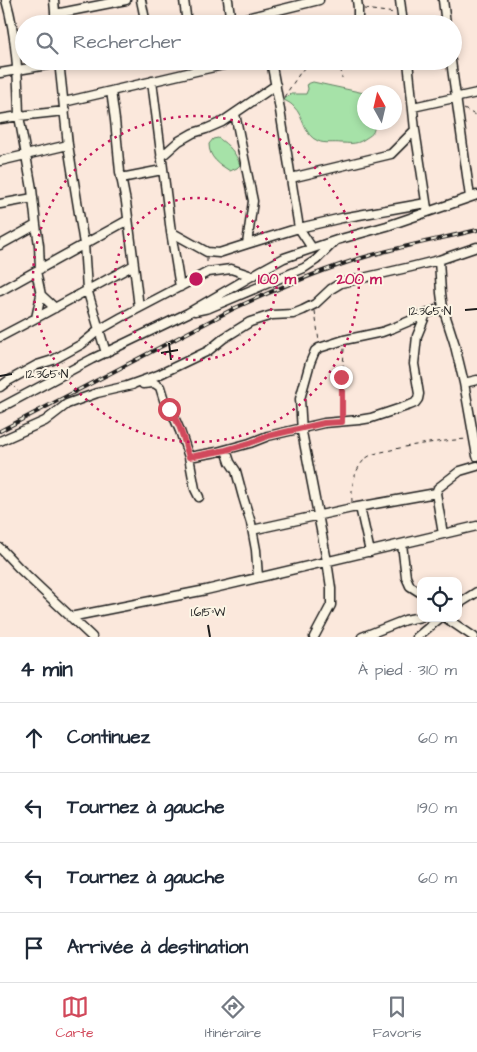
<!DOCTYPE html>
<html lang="fr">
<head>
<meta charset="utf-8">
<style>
	body { margin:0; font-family:"Architects Daughter",sans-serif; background:#f6f6f7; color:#1f2937 }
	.controls { position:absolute; right:15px; bottom:15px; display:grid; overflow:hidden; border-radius:10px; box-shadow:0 2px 8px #0003 }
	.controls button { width:45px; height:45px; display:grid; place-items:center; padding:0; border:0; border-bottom:1px solid #e0e1e3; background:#fff; color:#1f2937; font:25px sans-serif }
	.compass { position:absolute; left:357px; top:85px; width:45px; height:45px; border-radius:50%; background:#fff; box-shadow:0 2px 8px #0003; rotate:352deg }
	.stop { position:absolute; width:15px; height:15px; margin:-11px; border:4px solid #d1495b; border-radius:50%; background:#fff }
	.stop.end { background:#d1495b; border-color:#fff; box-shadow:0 1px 5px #0008 }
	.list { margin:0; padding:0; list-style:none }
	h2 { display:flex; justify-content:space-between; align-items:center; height:65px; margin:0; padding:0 20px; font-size:21px }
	h2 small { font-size:16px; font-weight:400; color:#747a83 }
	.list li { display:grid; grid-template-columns:32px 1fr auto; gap:15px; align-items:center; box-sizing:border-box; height:70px; padding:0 20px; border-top:1px solid #e0e1e3 }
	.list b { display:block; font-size:19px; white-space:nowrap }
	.list em { font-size:16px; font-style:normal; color:#747a83 }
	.icon { flex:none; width:28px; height:28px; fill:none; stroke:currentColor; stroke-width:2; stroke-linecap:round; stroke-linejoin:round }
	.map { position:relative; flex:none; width:477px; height:637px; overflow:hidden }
	.search { position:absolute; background:#fff; box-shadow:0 2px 8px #0003; left:15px; right:15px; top:15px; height:55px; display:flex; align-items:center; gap:12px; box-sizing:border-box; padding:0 18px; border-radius:28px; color:#747a83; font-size:19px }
	.sheet { height:345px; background:#fff }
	nav { display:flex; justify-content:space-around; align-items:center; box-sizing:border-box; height:70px; border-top:1px solid #e0e1e3; background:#fff; font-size:14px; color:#747a83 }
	nav a { display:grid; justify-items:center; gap:2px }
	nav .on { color:#d1495b }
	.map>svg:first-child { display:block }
</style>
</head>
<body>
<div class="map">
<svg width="477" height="637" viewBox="0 0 477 637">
	<rect width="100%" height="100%" fill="#fbe8dc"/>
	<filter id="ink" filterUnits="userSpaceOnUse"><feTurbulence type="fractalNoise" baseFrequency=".02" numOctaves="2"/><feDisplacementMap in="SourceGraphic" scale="10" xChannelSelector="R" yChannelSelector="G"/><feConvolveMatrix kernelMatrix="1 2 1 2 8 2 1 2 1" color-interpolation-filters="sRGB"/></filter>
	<g filter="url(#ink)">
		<!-- green -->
		<path fill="#a6e2a8" stroke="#617f62" d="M313,82L364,93V122L374,123C375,134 372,134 363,140C355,145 349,143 341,143C334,142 324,144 318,141C303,135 304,116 294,107C292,104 288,102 284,100L290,94H306L308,89L307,84Z
			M218,138C229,145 236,153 240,165L237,168L230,171C219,164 209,158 209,144L213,139Z"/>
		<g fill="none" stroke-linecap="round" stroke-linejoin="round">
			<!-- minor casing -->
			<g stroke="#1c1c1c" stroke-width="11">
				<path id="minor" d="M54,0L56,24
					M141,0L146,24
					M184,0L187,24
					M228,0L231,24
					M357,0L358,8V24
					M400,0L403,24
					M443,0L446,24
					M55,14L126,0
					M222,24L319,0
					M59,61L68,145L84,244L87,289L106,353
					M408,61L415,130L427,208
					M451,61L470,197
					M0,73L59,63L63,61
					M152,81L171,232
					M111,91L196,71L242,61
					M64,102L111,91L115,120L120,172L126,202L134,265
					M413,107L477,93
					M0,119L19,116C18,77 17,38 6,0
					M161,157L179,141L193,133L206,129L222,122L276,85
					M0,161L68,145
					M121,178L162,170
					M291,178L391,154L415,130
					M33,198L32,189L19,116L65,111
					M0,204L33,198L36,225L0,245
					M36,225L39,245L40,269
					M247,244L299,228L279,104L271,61
					M312,248L299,228L342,218L426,203
					M439,260L441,293L443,308L454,342L464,383L477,456
					M36,271L41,295L55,308
					M180,287L171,232L207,252L219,253L247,244L253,201L235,114
					M0,291L128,220
					M195,311L209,308L304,268L316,260L335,241
					M36,318L134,265L139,308
					M0,337L36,318L41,295
					M464,383L477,380
					M143,384L154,383L160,387L164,400L174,417L180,431L189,457L195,489L199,497
					M127,386L158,375L208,351L224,338L250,322L272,315L293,314L303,310L315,304L331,289L341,283L411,267L439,260L477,247
					M0,387L8,381L37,365L53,360L82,344L99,330L122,317L208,272L231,269L252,276
					M0,408L92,359L188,313L262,270L284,258L337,240L387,226L477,195
					M0,441L45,421L67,404L97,393L132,385
					M226,450L230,462L236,471L243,497L251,523L256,550L258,577
					M189,457L217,452L250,443L268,436L324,423L359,420L371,418L410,405L415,403L418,399L419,394L414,364L417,336L426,314L433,311L443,308
					M360,507L370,552
					M252,530L352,508L436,493
					M443,534L436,493L438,488L460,471L477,466
					M402,544L406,577L410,586L421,593
					M0,548L19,568L92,637
					M458,604L477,592
					M70,617L206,590L477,526
					M446,618L474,637
					M314,637L331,605V588L327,561L302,432L300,399L310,363L315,351L319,348L344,340L382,332L393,328L426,314
					M362,637L405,620L421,617
					M417,637L440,618"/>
			</g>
			<!-- path -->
			<path stroke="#1c1c1c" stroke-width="1" stroke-dasharray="4 4" stroke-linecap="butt" d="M364,9L395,13
				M340,61L342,78
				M284,97L300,73L310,61
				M464,109L477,116
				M207,258V267
				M315,311L319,342
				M12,385L18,391
				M342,416V388L340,381L343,370L344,348
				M352,502C351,487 354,470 365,459C372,453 382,452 391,450C416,444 441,441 467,439"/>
			<!-- minor -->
			<use href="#minor" stroke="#fcf5e5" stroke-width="8"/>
			<!-- rail casing -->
			<g stroke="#1c1c1c" stroke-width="4">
				<path id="rail" d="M0,431L233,309C276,289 320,270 365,257C402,246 440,239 477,230"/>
			</g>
			<!-- rail -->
			<use href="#rail" stroke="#fcf5e5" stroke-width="2" stroke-dasharray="5.5" stroke-linecap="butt"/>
		</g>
	</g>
	<g fill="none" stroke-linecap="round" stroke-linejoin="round" filter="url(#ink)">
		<!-- route -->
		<path stroke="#d1495b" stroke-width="6" d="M169,409C180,422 184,441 189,457L226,450L250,443L268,436L324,423L342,422V388L340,380L341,377"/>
	</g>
	<!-- ticks -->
	<path fill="none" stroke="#1c1c1c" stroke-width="2" d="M465,310L477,309M169,343L171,360M161,353L178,350M0,376L12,374M208,625L210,637"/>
	<!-- distance rings -->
	<g fill="none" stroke="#c2185b" stroke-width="2.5" stroke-dasharray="2.5 5">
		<circle cx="196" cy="279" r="81"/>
		<circle cx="196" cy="279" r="163"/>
	</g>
	<g font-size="12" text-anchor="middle" fill="#1c1c1c" stroke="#fcf5e5" stroke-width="4" stroke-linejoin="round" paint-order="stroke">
		<text x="430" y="315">12.365°N</text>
		<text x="47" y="378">12.365°N</text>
		<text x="208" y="616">1.615°W</text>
	</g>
	<circle cx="196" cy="279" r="8" fill="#c2185b" stroke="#fcf5e5" stroke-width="2.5"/>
	<g font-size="15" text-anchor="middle" font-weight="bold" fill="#c2185b" stroke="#fcf5e5" stroke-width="4" stroke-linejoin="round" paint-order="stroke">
		<text x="277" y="284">100 m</text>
		<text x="359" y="284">200 m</text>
	</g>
</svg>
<div class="controls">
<button><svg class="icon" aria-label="locate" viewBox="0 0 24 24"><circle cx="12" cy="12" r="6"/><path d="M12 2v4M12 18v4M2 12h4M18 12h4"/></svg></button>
</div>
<svg class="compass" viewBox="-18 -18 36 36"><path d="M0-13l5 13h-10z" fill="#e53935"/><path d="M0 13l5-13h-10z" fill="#747a83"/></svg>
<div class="stop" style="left:169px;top:409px"></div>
<div class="stop end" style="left:341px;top:377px"></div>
<div class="search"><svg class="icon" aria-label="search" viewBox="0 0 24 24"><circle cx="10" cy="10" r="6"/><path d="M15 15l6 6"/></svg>Rechercher</div>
</div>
<section class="sheet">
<h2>4 min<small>À pied · 310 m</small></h2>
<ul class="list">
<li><svg class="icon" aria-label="ahead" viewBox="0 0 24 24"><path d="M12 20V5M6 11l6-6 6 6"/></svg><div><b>Continuez</b></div><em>60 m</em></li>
<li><svg class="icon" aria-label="left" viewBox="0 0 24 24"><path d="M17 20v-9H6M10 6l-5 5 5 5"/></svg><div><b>Tournez à gauche</b></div><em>190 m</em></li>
<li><svg class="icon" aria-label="left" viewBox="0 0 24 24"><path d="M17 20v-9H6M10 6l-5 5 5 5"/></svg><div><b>Tournez à gauche</b></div><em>60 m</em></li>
<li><svg class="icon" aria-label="arrive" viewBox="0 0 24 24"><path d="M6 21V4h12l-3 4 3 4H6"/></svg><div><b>Arrivée à destination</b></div></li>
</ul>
</section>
<nav>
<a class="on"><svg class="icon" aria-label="map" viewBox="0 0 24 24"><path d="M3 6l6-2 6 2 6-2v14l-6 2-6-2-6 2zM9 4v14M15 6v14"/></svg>Carte</a>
<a><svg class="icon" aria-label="directions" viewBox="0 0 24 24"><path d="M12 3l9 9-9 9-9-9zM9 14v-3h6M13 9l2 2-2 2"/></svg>Itinéraire</a>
<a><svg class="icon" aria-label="saved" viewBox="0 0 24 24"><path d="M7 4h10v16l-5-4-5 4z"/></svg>Favoris</a>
</nav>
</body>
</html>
